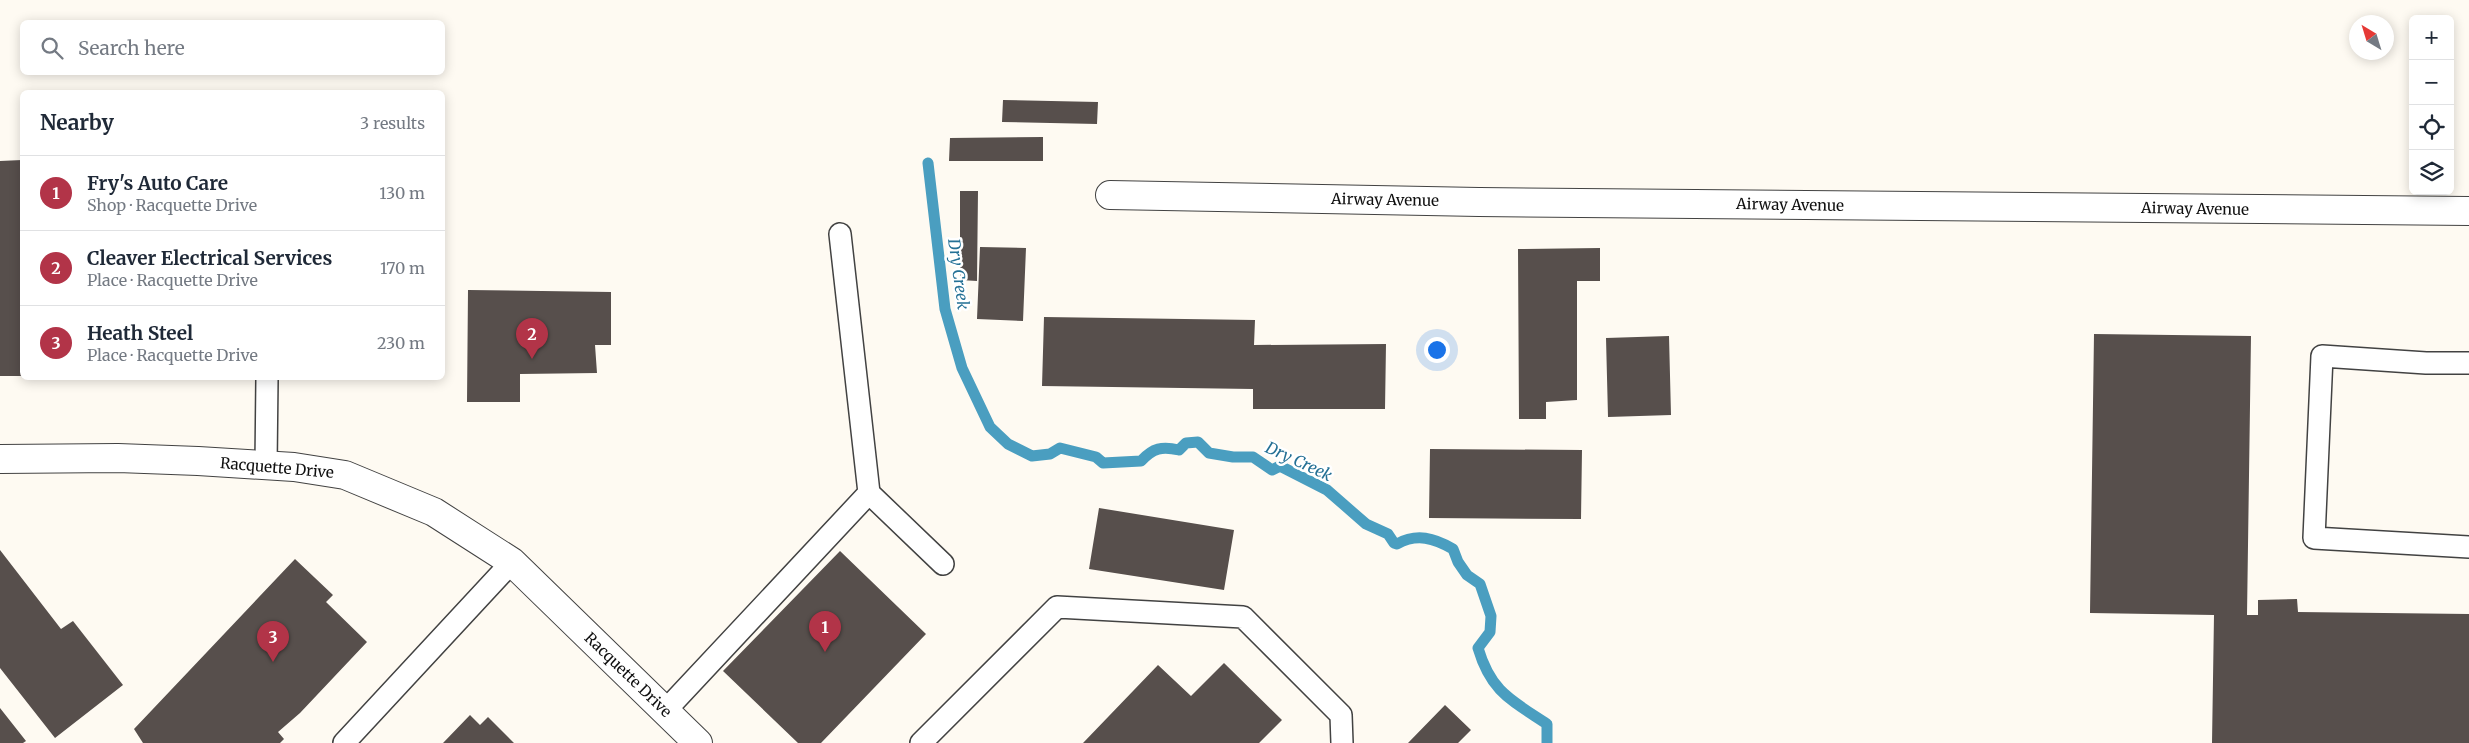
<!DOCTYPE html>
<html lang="en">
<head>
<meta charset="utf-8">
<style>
	body { margin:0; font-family:Merriweather,serif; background:#f6f6f7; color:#1f2937 }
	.controls { position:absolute; right:15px; top:15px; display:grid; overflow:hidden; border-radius:8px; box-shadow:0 2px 12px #0003 }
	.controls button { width:45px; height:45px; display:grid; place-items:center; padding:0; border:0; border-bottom:1px solid #e0e1e3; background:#fff; color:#1f2937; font:25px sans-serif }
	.compass { position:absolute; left:2349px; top:15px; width:45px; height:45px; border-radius:50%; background:#fff; box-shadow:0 2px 12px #0003; rotate:322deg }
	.you { position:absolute; left:1436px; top:349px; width:18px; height:18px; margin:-12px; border:4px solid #fff; border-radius:50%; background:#1a73e8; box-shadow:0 0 0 8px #1a73e833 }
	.badge { display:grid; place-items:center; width:32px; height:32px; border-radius:50%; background:#b23448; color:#fff; font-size:16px; font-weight:700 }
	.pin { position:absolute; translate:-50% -41px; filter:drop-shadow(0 1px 2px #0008) }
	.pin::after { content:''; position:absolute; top:26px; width:18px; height:15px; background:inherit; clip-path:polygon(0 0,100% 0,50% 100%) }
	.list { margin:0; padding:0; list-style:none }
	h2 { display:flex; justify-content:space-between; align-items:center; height:65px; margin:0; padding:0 20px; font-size:21px }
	h2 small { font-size:16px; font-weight:400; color:#747a83 }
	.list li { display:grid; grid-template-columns:32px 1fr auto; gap:15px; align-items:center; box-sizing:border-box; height:75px; padding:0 20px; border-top:1px solid #e0e1e3 }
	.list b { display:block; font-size:19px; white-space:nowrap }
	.list p { margin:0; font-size:16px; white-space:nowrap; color:#747a83 }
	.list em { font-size:16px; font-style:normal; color:#747a83 }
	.icon { flex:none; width:28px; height:28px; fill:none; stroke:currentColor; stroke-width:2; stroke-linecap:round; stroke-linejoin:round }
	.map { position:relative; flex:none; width:2469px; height:743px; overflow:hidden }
	.search { position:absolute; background:#fff; box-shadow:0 2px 12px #0003; left:20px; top:20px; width:425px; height:55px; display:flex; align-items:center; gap:12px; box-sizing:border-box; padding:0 18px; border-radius:8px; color:#747a83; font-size:19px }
	.panel { position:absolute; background:#fff; box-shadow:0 2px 12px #0003; left:20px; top:90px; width:425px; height:290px; border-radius:8px }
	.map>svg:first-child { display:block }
</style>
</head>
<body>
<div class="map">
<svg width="2469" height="743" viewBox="0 0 2469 743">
	<rect width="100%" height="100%" fill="#fefaf2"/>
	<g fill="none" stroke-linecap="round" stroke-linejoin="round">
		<!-- stream -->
		<path stroke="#4a9ec0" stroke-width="11" d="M928,163L945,309L962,368L990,427L1008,444L1032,456L1050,454L1060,448L1096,457L1103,463L1141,461C1153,448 1162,446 1179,450L1186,443L1198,442L1209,453L1233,457H1253L1272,470L1280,466L1327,490L1366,524L1388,534L1394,543L1397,544C1417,533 1434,538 1453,549L1458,562L1467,575L1480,584L1491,616L1490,632L1478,648C1491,692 1511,700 1547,724V743"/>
	</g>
	<!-- building -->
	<path fill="#574f4c" d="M1003,100L1098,102L1097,124L1002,122Z
		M1043,137V161H949L950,138Z
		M22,160V376H0V161Z
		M960,191H978L977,281L960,280Z
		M980,247L1026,248L1023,321L977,319Z
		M1600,248V281H1577V400L1546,402V419H1519L1518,249Z
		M468,290L611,292V345H595L597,373L520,374V402H467Z
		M1044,317L1255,320L1254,345L1386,344L1385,409H1253V389L1042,386Z
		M2094,334L2251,336L2247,615H2258V600L2297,599L2298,612L2469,614V743H2212L2214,615L2090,613Z
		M1669,336L1671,415L1608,417L1606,338Z
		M1430,449L1582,450L1581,519L1429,518Z
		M1099,508L1234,530L1224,590L1089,569Z
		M0,550L61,629L73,621L123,685L55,738L0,668Z
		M840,551L926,634L821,743H798L723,671Z
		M295,559L333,595L326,602L367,642L300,713L278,732L284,739L280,743H143L134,729Z
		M1224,663L1282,720L1259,743H1083L1158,665L1191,696Z
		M1445,705L1471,730L1458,743H1408Z
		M0,708L26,741L23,743H0Z
		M470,715L480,725L488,717L514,743H443Z"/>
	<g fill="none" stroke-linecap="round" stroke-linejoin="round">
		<!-- service casing -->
		<g stroke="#424242" stroke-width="24">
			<path id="service" d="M2469,363H2426L2322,356L2314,538L2469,547
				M266,465L267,378
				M869,493L943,564
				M665,711L869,493L840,234
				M344,743L512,562
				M921,743L1057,607L1243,617L1341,715L1342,743"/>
		</g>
		<!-- minor casing -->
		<g stroke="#424242" stroke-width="30">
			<path id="minor" d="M1110,195L1479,202L2469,211
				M0,459L118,458L198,461L294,467L345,475L434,512L512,562L698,743"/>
		</g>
		<!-- service -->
		<use href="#service" stroke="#fff" stroke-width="21"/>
		<!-- minor -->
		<use href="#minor" stroke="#fff" stroke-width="28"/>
	</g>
	<g text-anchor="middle" stroke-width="5" stroke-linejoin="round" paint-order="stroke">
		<!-- street labels -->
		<g font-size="15" fill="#0f0f0f" stroke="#fff">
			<text transform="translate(1385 200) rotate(1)" y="5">Airway Avenue</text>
			<text transform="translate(1790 205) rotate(1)" y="5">Airway Avenue</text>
			<text transform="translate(2195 209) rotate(1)" y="5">Airway Avenue</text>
			<text transform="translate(277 468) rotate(5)" y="5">Racquette Drive</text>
			<text transform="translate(628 675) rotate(44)" y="5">Racquette Drive</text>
		</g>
		<!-- water labels -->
		<g font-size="16" font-style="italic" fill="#247095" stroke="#fff">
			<text transform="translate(959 274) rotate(82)" y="6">Dry Creek</text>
			<text transform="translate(1299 461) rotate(25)" y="6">Dry Creek</text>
		</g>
	</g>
</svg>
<div class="controls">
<button>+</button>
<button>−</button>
<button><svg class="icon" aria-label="locate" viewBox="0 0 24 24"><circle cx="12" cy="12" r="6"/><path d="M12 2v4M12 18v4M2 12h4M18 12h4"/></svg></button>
<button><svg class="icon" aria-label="layers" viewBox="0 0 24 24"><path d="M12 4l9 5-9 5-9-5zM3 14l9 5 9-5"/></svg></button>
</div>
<svg class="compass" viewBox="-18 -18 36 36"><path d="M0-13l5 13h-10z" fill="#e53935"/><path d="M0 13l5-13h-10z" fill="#747a83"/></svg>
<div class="you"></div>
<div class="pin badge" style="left:825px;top:652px">1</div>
<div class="pin badge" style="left:532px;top:359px">2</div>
<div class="pin badge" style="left:273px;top:662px">3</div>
<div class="search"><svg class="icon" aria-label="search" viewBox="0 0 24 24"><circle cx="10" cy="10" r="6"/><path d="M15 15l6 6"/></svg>Search here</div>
<section class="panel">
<h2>Nearby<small>3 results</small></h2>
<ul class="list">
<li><span class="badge">1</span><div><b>Fry's Auto Care</b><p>Shop · Racquette Drive</p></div><em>130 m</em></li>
<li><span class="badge">2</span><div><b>Cleaver Electrical Services</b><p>Place · Racquette Drive</p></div><em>170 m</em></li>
<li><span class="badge">3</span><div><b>Heath Steel</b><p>Place · Racquette Drive</p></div><em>230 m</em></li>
</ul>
</section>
</div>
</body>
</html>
